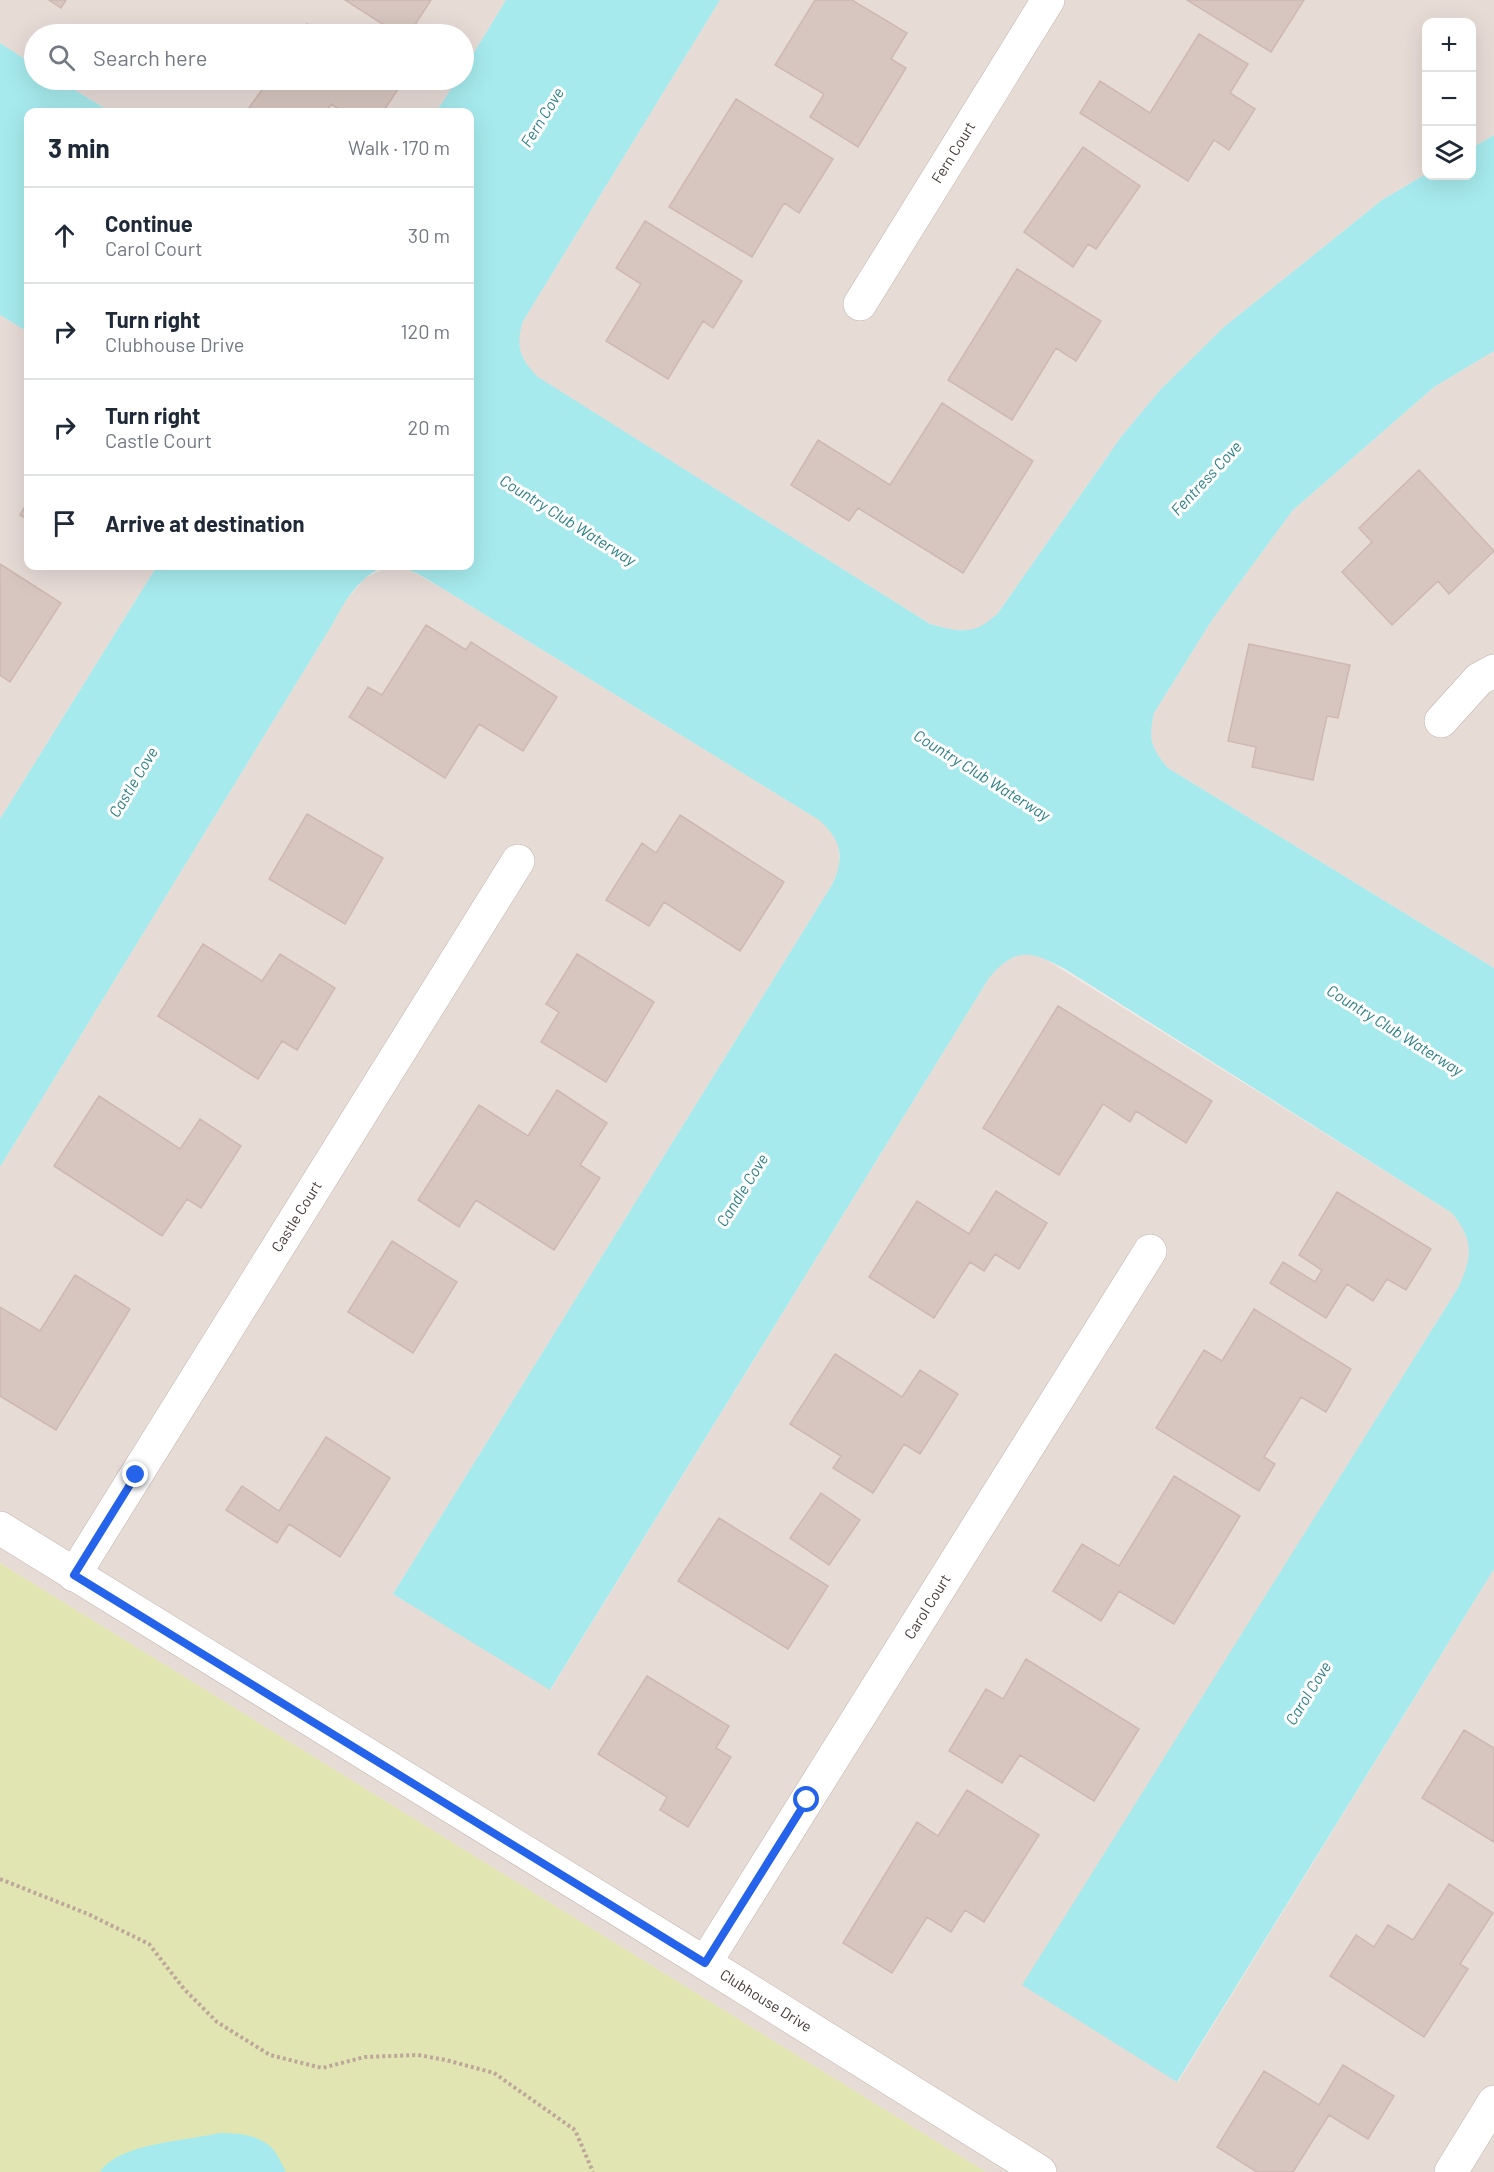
<!DOCTYPE html>
<html lang="en">
<head>
<meta charset="utf-8">
<style>
	body { margin:0; font-family:Barlow,sans-serif; background:#f2f2f3; color:#1f2937 }
	.controls { position:absolute; right:18px; top:18px; display:grid; overflow:hidden; border-radius:12px; box-shadow:0 6px 24px #0002 }
	.controls button { width:54px; height:54px; display:grid; place-items:center; padding:0; border:0; border-bottom:2px solid #e0e1e3; background:#fff; color:#1f2937; font:30px sans-serif }
	.stop { position:absolute; width:18px; height:18px; margin:-14px; border:4px solid #2563eb; border-radius:50%; background:#fff }
	.stop.end { background:#2563eb; border-color:#fff; box-shadow:0 2px 6px #0008 }
	.list { margin:0; padding:0; list-style:none }
	h2 { display:flex; justify-content:space-between; align-items:center; height:78px; margin:0; padding:0 24px; font-size:26px }
	h2 small { font-size:20px; font-weight:400; color:#747a83 }
	.list li { display:grid; grid-template-columns:39px 1fr auto; gap:18px; align-items:center; box-sizing:border-box; height:96px; padding:0 24px; border-top:2px solid #e0e1e3 }
	.list b { display:block; font-size:22px; white-space:nowrap }
	.list p { margin:0; font-size:20px; white-space:nowrap; color:#747a83 }
	.list em { font-size:20px; font-style:normal; color:#747a83 }
	.icon { flex:none; width:33px; height:33px; fill:none; stroke:currentColor; stroke-width:2; stroke-linecap:round; stroke-linejoin:round }
	.map { position:relative; flex:none; width:1494px; height:2172px; overflow:hidden }
	.search { position:absolute; background:#fff; box-shadow:0 6px 24px #0002; left:24px; top:24px; width:450px; height:66px; display:flex; align-items:center; gap:15px; box-sizing:border-box; padding:0 21px; border-radius:33px; color:#747a83; font-size:22px }
	.panel { position:absolute; background:#fff; box-shadow:0 6px 24px #0002; left:24px; top:108px; width:450px; height:462px; border-radius:12px }
	.map>svg:first-child { display:block }
</style>
</head>
<body>
<div class="map">
<svg width="1494" height="2172" viewBox="0 0 1494 2172">
	<rect width="100%" height="100%" fill="#f3ebe7"/>
	<!-- residential -->
	<path fill="#e7dbd6" d="M0,0H506L464,69V34H34V65L0,43Z
		M720,0H1494V135L1472,148V22H1426V174L1382,200L1224,327L1161,389L1121,437L998,613L986,625L974,630H952L930,624L537,377L527,366L520,351L518,335L523,321Z
		M58,80H457L436,112H111Z
		M0,315L28,332V566H157L0,819Z
		M1494,351V968L1168,768L1156,754L1152,743L1150,730L1154,713L1212,620L1293,510L1434,387Z
		M388,567H398L409,570L445,590L819,820L832,831L838,843L840,868L833,883L393,1594L551,1689L989,978L1000,965L1013,956L1027,954L1042,957L1452,1213L1464,1229L1470,1247L1467,1270L1458,1288L1023,1985L1178,2082L1494,1569V2172H986L0,1563V1167L332,625L343,604L365,578Z"/>
	<!-- green -->
	<path fill="#e1e5b2" d="M0,1563L986,2172H0Z"/>
	<!-- water -->
	<path fill="#a6eaed" d="M506,0H720L523,321C515,346 520,359 538,377L930,624C959,632 975,636 998,613L1121,437L1161,389L1224,327L1382,200L1426,174L1472,176V148L1494,135V351L1434,387L1293,510L1212,620L1154,713C1148,739 1151,748 1168,768L1494,968V1569L1177,2082L1022,1985L1458,1288C1473,1256 1474,1241 1452,1213L1065,969C1032,951 1015,946 989,978L550,1690L393,1594L833,883C845,857 841,839 819,820L445,590C431,582 415,570 399,567C367,561 344,602 332,625L0,1167V819L157,566H470V112H436L457,80H464V69Z
		M0,43L34,65V80H58L111,112H28V332L0,315Z
		M219,2133C237,2133 257,2134 271,2147C277,2153 282,2164 286,2172H100C119,2143 186,2141 219,2133Z"/>
	<!-- building -->
	<path fill="#d7c6c0" stroke="#ceb8b1" stroke-width="1.5" d="M49,0H66L61,8Z
		M345,0H431L409,34H398Z
		M815,0H852L907,33L891,59L906,68L858,147L810,117L824,94L775,65Z
		M1187,0H1304L1271,52Z
		M307,24L323,34H300Z
		M1199,34L1248,64L1230,93L1255,109L1229,150L1214,140L1188,181L1080,113L1100,81L1150,113Z
		M269,80H390L400,86L383,112H344L331,104L326,112H246Z
		M736,99L833,159L799,213L784,203L752,257L669,207Z
		M1083,147L1140,186L1096,249L1088,244L1073,267L1024,232Z
		M645,221L742,281L713,328L703,321L668,379L606,341L641,284L616,268Z
		M1017,269L1101,321L1076,361L1056,348L1012,420L948,380Z
		M942,403L1033,461L963,573L858,508L849,521L791,485L818,440L890,485Z
		M1419,470L1494,551L1449,594L1438,581L1392,625L1342,572L1372,542L1359,528Z
		M28,501V520L20,515Z
		M0,564L61,603L10,682L0,675Z
		M426,625L466,650L471,642L557,697L523,751L479,724L445,778L349,717L368,687L382,695Z
		M1249,644L1350,665L1338,718L1327,716L1313,780L1252,767L1256,747L1228,741Z
		M307,814L383,858L345,924L269,879Z
		M680,815L784,882L740,951L664,902L649,926L606,900L642,843L656,853Z
		M203,944L262,981L280,954L335,988L297,1050L282,1041L258,1079L158,1016Z
		M577,954L654,1002L606,1082L541,1042L559,1012L546,1004Z
		M1058,1006L1212,1101L1186,1143L1136,1111L1130,1122L1103,1104L1059,1175L983,1128Z
		M557,1090L607,1123L580,1165L600,1178L554,1250L476,1200L459,1227L418,1200L479,1105L528,1136Z
		M99,1096L180,1149L200,1119L241,1146L201,1208L187,1199L162,1236L54,1166Z
		M996,1191L1047,1223L1019,1269L995,1254L984,1271L970,1262L934,1318L869,1277L917,1201L969,1234Z
		M1337,1192L1431,1249L1406,1290L1387,1279L1373,1301L1347,1284L1326,1318L1270,1283L1283,1262L1315,1282L1322,1270L1299,1255Z
		M392,1241L457,1282L413,1353L348,1312Z
		M75,1275L130,1309L56,1430L0,1396V1307L40,1331Z
		M1254,1309L1351,1369L1326,1412L1301,1397L1264,1457L1275,1464L1259,1491L1156,1428L1204,1350L1222,1361Z
		M835,1354L902,1397L920,1370L958,1394L920,1454L904,1444L873,1493L833,1468L841,1456L790,1424Z
		M326,1437L390,1478L340,1557L289,1524L277,1543L226,1510L242,1486L279,1511Z
		M1174,1476L1240,1516L1174,1624L1119,1591L1101,1621L1053,1591L1082,1544L1119,1566Z
		M821,1493L860,1520L829,1565L790,1538Z
		M719,1518L828,1586L788,1649L678,1581Z
		M1026,1659L1139,1729L1094,1801L1020,1755L1002,1783L949,1751L986,1689L1003,1699Z
		M647,1676L729,1726L716,1748L731,1757L688,1827L660,1810L667,1797L598,1754Z
		M1464,1730L1494,1748V1842L1422,1798Z
		M967,1790L1039,1835L984,1922L965,1910L951,1932L927,1917L892,1973L843,1943L917,1822L938,1836Z
		M1449,1884L1493,1913L1460,1964L1468,1969L1424,2037L1330,1976L1356,1935L1374,1947L1388,1925L1413,1940Z
		M1343,2065L1394,2096L1368,2139L1329,2115L1293,2172H1257L1217,2147L1264,2071L1319,2105Z"/>
	<g fill="none" stroke-linecap="round" stroke-linejoin="round">
		<!-- minor casing -->
		<g stroke="#c1b3ad" stroke-width="34">
			<g id="minor">
				<path id="s1" d="M860,304L1048,0"/>
				<path d="M1441,721L1479,679L1494,671"/>
				<path id="s2" d="M74,1575L518,861"/>
				<path id="s3" d="M705,1963L1150,1251"/>
				<path d="M1451,2172L1494,2102"/>
			</g>
		</g>
		<!-- tertiary casing -->
		<g stroke="#c1b3ad" stroke-width="34">
			<g id="tertiary">
				<path id="s4" d="M0,1528L705,1963L1040,2172"/>
			</g>
		</g>
		<!-- path -->
		<path stroke="#bfa69c" stroke-width="4" stroke-dasharray="3 3" stroke-linecap="butt" d="M0,1879L88,1914L149,1944L184,1989L217,2022L270,2055L322,2068L365,2057L418,2055L446,2060L494,2073L575,2130L593,2172"/>
		<!-- minor -->
		<use href="#minor" stroke="#fff" stroke-width="33"/>
		<!-- tertiary -->
		<use href="#tertiary" stroke="#fff" stroke-width="33"/>
	</g>
	<g fill="none" stroke-linecap="round" stroke-linejoin="round">
		<!-- route -->
		<path stroke="#2563eb" stroke-width="8" d="M136,1475L74,1575L705,1963L807,1800"/>
	</g>
	<g text-anchor="middle" stroke-width="6" stroke-linejoin="round" paint-order="stroke">
		<!-- street labels -->
		<g font-size="15" fill="#463a37" stroke="#fff">
			<text dy="5" stroke="none"><textPath href="#s1" startOffset="178">Fern Court</textPath></text>
			<text dy="5" stroke="none"><textPath href="#s2" startOffset="422">Castle Court</textPath></text>
			<text dy="5" stroke="none"><textPath href="#s3" startOffset="420">Carol Court</textPath></text>
			<text dy="5" stroke="none"><textPath href="#s4" startOffset="900">Clubhouse Drive</textPath></text>
		</g>
		<!-- water labels -->
		<g font-size="16" font-style="italic" fill="#2b8186" stroke="#fff">
			<text transform="translate(542 117) rotate(-58)" y="6">Fern Cove</text>
			<text transform="translate(1206 478) rotate(-47)" y="6">Fentress Cove</text>
			<text transform="translate(568 520) rotate(32)" y="6">Country Club Waterway</text>
			<text transform="translate(982 775) rotate(32)" y="6">Country Club Waterway</text>
			<text transform="translate(133 782) rotate(-59)" y="6">Castle Cove</text>
			<text transform="translate(1395 1030) rotate(32)" y="6">Country Club Waterway</text>
			<text transform="translate(742 1190) rotate(-58)" y="6">Candle Cove</text>
			<text transform="translate(1308 1693) rotate(-58)" y="6">Carol Cove</text>
		</g>
	</g>
</svg>
<div class="controls">
<button>+</button>
<button>−</button>
<button><svg class="icon" aria-label="layers" viewBox="0 0 24 24"><path d="M12 4l9 5-9 5-9-5zM3 14l9 5 9-5"/></svg></button>
</div>
<div class="stop" style="left:807px;top:1800px"></div>
<div class="stop end" style="left:136px;top:1475px"></div>
<div class="search"><svg class="icon" aria-label="search" viewBox="0 0 24 24"><circle cx="10" cy="10" r="6"/><path d="M15 15l6 6"/></svg>Search here</div>
<section class="panel">
<h2>3 min<small>Walk · 170 m</small></h2>
<ul class="list">
<li><svg class="icon" aria-label="ahead" viewBox="0 0 24 24"><path d="M12 20V5M6 11l6-6 6 6"/></svg><div><b>Continue</b><p>Carol Court</p></div><em>30 m</em></li>
<li><svg class="icon" aria-label="right" viewBox="0 0 24 24"><path d="M7 20v-9h11M14 6l5 5-5 5"/></svg><div><b>Turn right</b><p>Clubhouse Drive</p></div><em>120 m</em></li>
<li><svg class="icon" aria-label="right" viewBox="0 0 24 24"><path d="M7 20v-9h11M14 6l5 5-5 5"/></svg><div><b>Turn right</b><p>Castle Court</p></div><em>20 m</em></li>
<li><svg class="icon" aria-label="arrive" viewBox="0 0 24 24"><path d="M6 21V4h12l-3 4 3 4H6"/></svg><div><b>Arrive at destination</b></div></li>
</ul>
</section>
</div>
</body>
</html>
